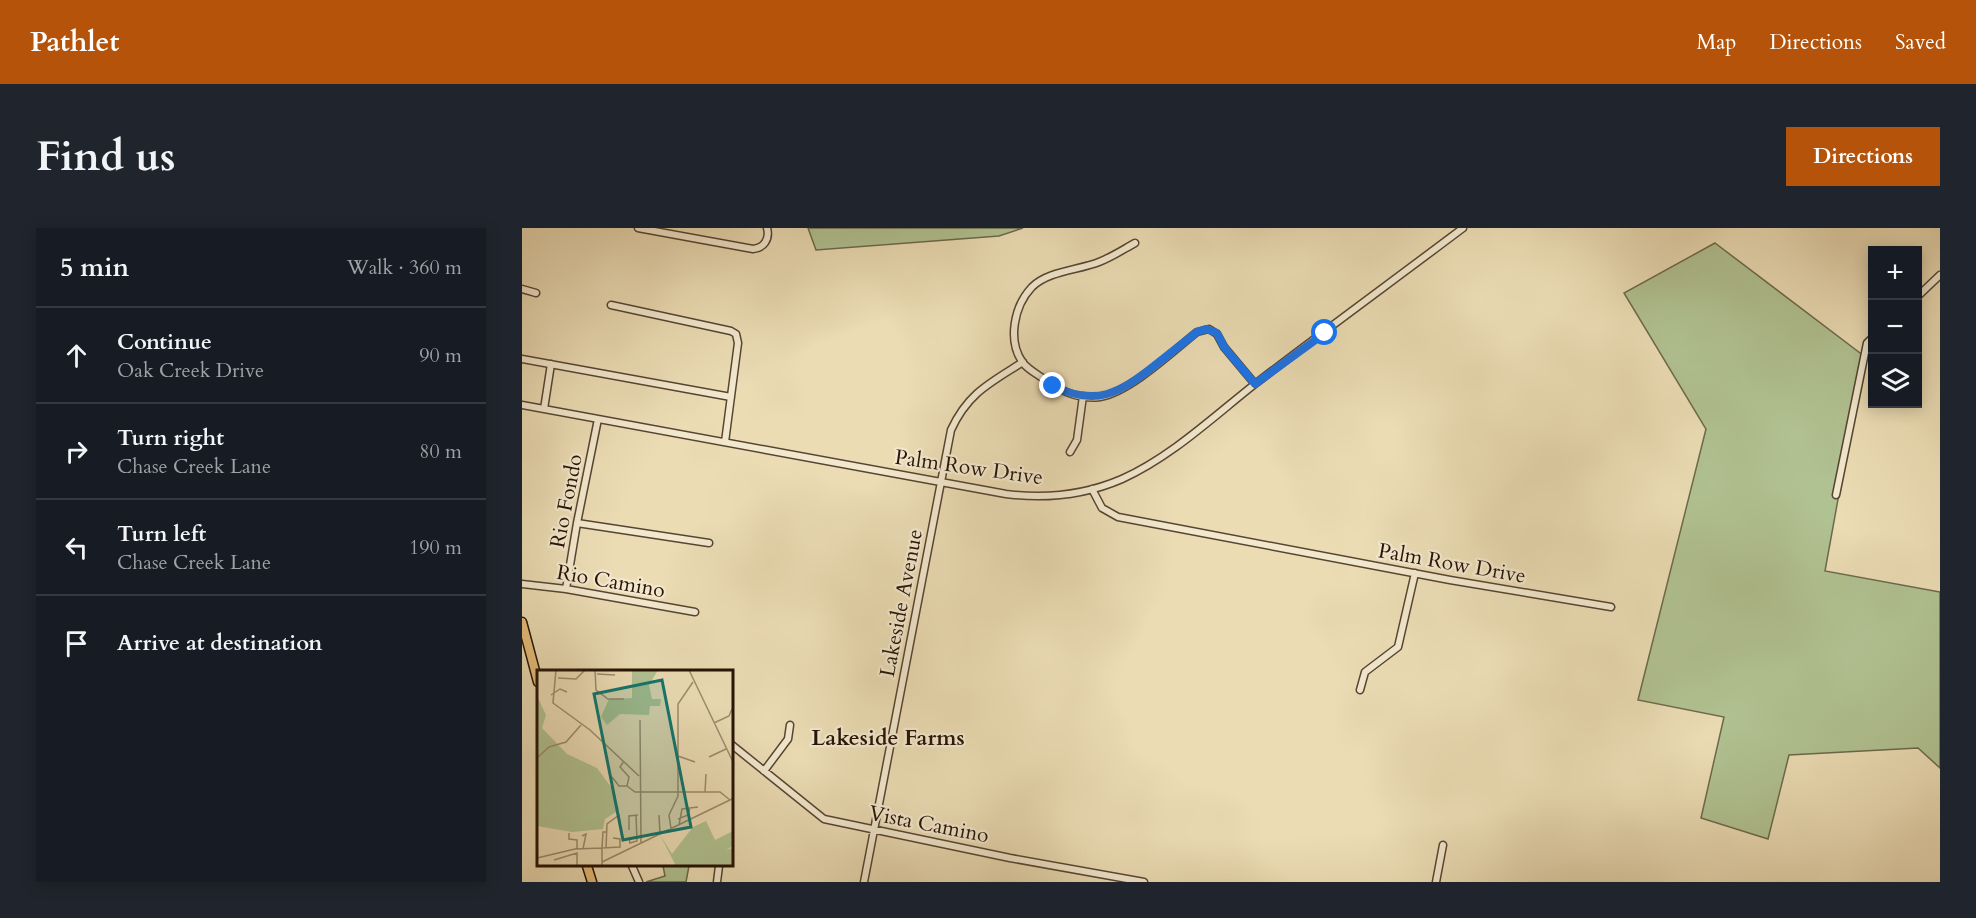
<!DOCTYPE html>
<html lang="en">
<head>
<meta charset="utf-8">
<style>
	body { margin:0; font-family:Cardo,serif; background:#20242c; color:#f1f3f6 }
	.controls { position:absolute; right:18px; top:18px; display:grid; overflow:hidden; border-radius:0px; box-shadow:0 3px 15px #0003 }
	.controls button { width:54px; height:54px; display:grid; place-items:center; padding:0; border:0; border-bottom:2px solid #363941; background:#171b24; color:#f1f3f6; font:30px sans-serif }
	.stop { position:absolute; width:18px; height:18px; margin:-14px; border:4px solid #1a73e8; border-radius:50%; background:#fff }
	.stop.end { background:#1a73e8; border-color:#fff; box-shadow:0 2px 6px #0008 }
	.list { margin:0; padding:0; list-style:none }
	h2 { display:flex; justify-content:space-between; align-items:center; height:78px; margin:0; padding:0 24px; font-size:26px }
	h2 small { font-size:20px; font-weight:400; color:#9ea1a6 }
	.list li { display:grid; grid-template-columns:39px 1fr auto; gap:18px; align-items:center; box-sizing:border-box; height:96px; padding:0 24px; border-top:2px solid #363941 }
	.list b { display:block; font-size:22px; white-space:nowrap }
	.list p { margin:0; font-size:20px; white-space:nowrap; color:#9ea1a6 }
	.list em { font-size:20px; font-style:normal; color:#9ea1a6 }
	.icon { flex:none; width:33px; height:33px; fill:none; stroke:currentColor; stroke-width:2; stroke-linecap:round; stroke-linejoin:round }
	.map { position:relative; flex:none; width:1418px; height:654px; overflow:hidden; border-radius:0px }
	header { display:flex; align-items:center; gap:36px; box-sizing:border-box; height:84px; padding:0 30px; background:#b45309; color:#fff }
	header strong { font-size:28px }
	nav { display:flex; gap:33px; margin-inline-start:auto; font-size:21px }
	.intro { display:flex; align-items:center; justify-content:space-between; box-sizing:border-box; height:144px; padding:0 36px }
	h1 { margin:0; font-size:42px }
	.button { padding:15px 27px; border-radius:0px; background:#b45309; color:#fff; font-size:21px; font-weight:700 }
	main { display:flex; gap:36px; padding:0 36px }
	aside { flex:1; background:#171b24; border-radius:0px; box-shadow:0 3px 15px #0003 }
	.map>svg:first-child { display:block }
</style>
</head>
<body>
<header>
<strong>Pathlet</strong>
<nav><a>Map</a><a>Directions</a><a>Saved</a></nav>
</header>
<div class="intro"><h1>Find us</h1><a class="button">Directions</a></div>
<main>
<aside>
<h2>5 min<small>Walk · 360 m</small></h2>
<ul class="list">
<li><svg class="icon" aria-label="ahead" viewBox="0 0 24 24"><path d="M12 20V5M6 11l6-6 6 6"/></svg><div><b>Continue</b><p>Oak Creek Drive</p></div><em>90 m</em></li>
<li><svg class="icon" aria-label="right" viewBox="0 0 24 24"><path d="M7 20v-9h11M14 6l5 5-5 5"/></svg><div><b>Turn right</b><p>Chase Creek Lane</p></div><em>80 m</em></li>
<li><svg class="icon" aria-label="left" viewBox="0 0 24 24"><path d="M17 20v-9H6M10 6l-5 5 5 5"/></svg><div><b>Turn left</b><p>Chase Creek Lane</p></div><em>190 m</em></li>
<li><svg class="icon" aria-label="arrive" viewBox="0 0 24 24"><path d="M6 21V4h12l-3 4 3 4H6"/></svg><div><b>Arrive at destination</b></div></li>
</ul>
</aside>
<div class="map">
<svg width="1418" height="654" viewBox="0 0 1418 654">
	<rect width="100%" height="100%" fill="#ebdcb4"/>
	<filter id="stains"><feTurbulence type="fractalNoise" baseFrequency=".00333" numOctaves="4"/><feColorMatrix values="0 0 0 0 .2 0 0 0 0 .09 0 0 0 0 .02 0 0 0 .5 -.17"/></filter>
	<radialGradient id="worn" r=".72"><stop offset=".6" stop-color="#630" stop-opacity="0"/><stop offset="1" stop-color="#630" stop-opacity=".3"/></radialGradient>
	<!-- green -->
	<path fill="#b1c292" stroke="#6c6a4c" stroke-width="1.5" d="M286,0H501L477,8L294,22Z
		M1193,15L1342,128L1303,343L1418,364V540L1396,520L1267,527L1246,611L1179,590L1202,489L1116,472L1184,201L1102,65Z
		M141,638H167L164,654H124L143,648Z"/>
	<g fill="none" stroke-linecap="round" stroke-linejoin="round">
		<!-- minor casing -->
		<g stroke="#574531" stroke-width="9">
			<path id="minor" d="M116,0L231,21C242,20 248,11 245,0
				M613,15C602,21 590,29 577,34C557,42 526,43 510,59C492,78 485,113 501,135C506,141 513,145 519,149C536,162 556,172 578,169C608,164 651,123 675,104L687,101L695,106L702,119L733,156
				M0,61L14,65
				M1396,68L1418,47
				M89,77L209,103L214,106L216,115L203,214
				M0,131L209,169
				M0,177L484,266C523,271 563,267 600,251C649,229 691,189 733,156C802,103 872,52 941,0
				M22,181L29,136
				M548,224L555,212L561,168
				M570,261L580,280L596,289L928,352L1089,379
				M1314,267L1345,115L1350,110
				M55,295L187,315
				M0,356L44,361L173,384
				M44,361L55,295L76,191
				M838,462L843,444L876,419L893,345
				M210,517L302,591L488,630L622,654
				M242,543L266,511L268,497
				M110,638L117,654
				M195,654L197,638
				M342,654L429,202C446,165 468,155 501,134
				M914,654L921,617"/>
		</g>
		<!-- major casing -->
		<g stroke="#261305" stroke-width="11">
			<path id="major" d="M0,394L16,454
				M65,638L70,654"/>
		</g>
		<!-- minor -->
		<use href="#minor" stroke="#f2e8ce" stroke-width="6"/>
		<!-- major -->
		<use href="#major" stroke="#e6be7a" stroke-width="8"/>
	</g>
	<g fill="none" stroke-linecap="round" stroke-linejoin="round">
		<!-- route -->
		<path stroke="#1a73e8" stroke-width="8" d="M531,158C574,179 598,165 632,138C646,127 661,115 675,104L684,101L695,105L702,119L733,156L803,105"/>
	</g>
	<g text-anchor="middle" stroke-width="4.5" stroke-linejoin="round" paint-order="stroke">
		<!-- street labels -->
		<g font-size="21" fill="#261305" stroke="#f2e8ce">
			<text transform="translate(447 239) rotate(8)" y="7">Palm Row Drive</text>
			<text transform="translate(44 273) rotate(-79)" y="7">Rio Fondo</text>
			<text transform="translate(930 335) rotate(10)" y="7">Palm Row Drive</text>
			<text transform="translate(89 353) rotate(10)" y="7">Rio Camino</text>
			<text transform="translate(379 375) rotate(-79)" y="7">Lakeside Avenue</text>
			<text transform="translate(407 596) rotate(11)" y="7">Vista Camino</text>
		</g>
		<!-- neighbourhood labels -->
		<g font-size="22" font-weight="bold" fill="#261305" stroke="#f2e8ce">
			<text x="366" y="517">Lakeside Farms</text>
		</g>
	</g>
	<!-- overview -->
	<g transform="translate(15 442)">
		<rect width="196" height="196" fill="#ebdcb4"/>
		<path d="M95,0H121L112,15L115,29H124L123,36H113L112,45L83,44L70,55L64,47L72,29L95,28ZM0,26L9,45L5,58L30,84L60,98L77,121L82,140L68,149L66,159L35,162L0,156ZM169,151L178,170L196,161V176L189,180L196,178V196H135L138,194L123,165L135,184L156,157Z" fill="#b1c292"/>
		<path fill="none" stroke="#9c8c6e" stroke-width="1.5" d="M19,0L16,33L53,60L102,106M58,0L59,20L71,29H87M152,0L197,94M60,4L78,5M21,8L39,9L48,0M14,25L23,19L30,22M103,50L104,173M177,53L192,46L195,39M141,86L158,92M172,87L189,79M0,88L12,77L29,72L44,55M75,107L82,116H90L92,107L83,97L87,91M90,116L98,122H183L193,130M168,122L169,104M122,145L123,164M141,149L151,145L153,138M142,155L145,139L161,137M134,159L132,145L141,126V34L156,12M92,160V146L101,145M70,162H66L65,178L83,177V169L76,168M32,163V169L40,170V179M45,166L49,164L46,179M92,168L93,173L100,171L99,145M69,178L70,154L82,145L84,160M0,188L38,179L65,178V196M17,190L40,183V196M65,192L197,128"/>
		<path fill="#0f766e" fill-opacity="0.15" stroke="#0f766e" stroke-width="3" d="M125,10L154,157L86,170L57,24Z"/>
		<rect width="196" height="196" fill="none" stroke="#261305" stroke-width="3"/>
	</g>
	<rect width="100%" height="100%" filter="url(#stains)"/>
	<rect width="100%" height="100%" fill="url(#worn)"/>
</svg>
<div class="controls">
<button>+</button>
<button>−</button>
<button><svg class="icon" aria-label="layers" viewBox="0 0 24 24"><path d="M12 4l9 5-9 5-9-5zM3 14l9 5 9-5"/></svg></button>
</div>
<div class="stop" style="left:803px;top:105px"></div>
<div class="stop end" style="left:531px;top:158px"></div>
</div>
</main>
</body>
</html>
